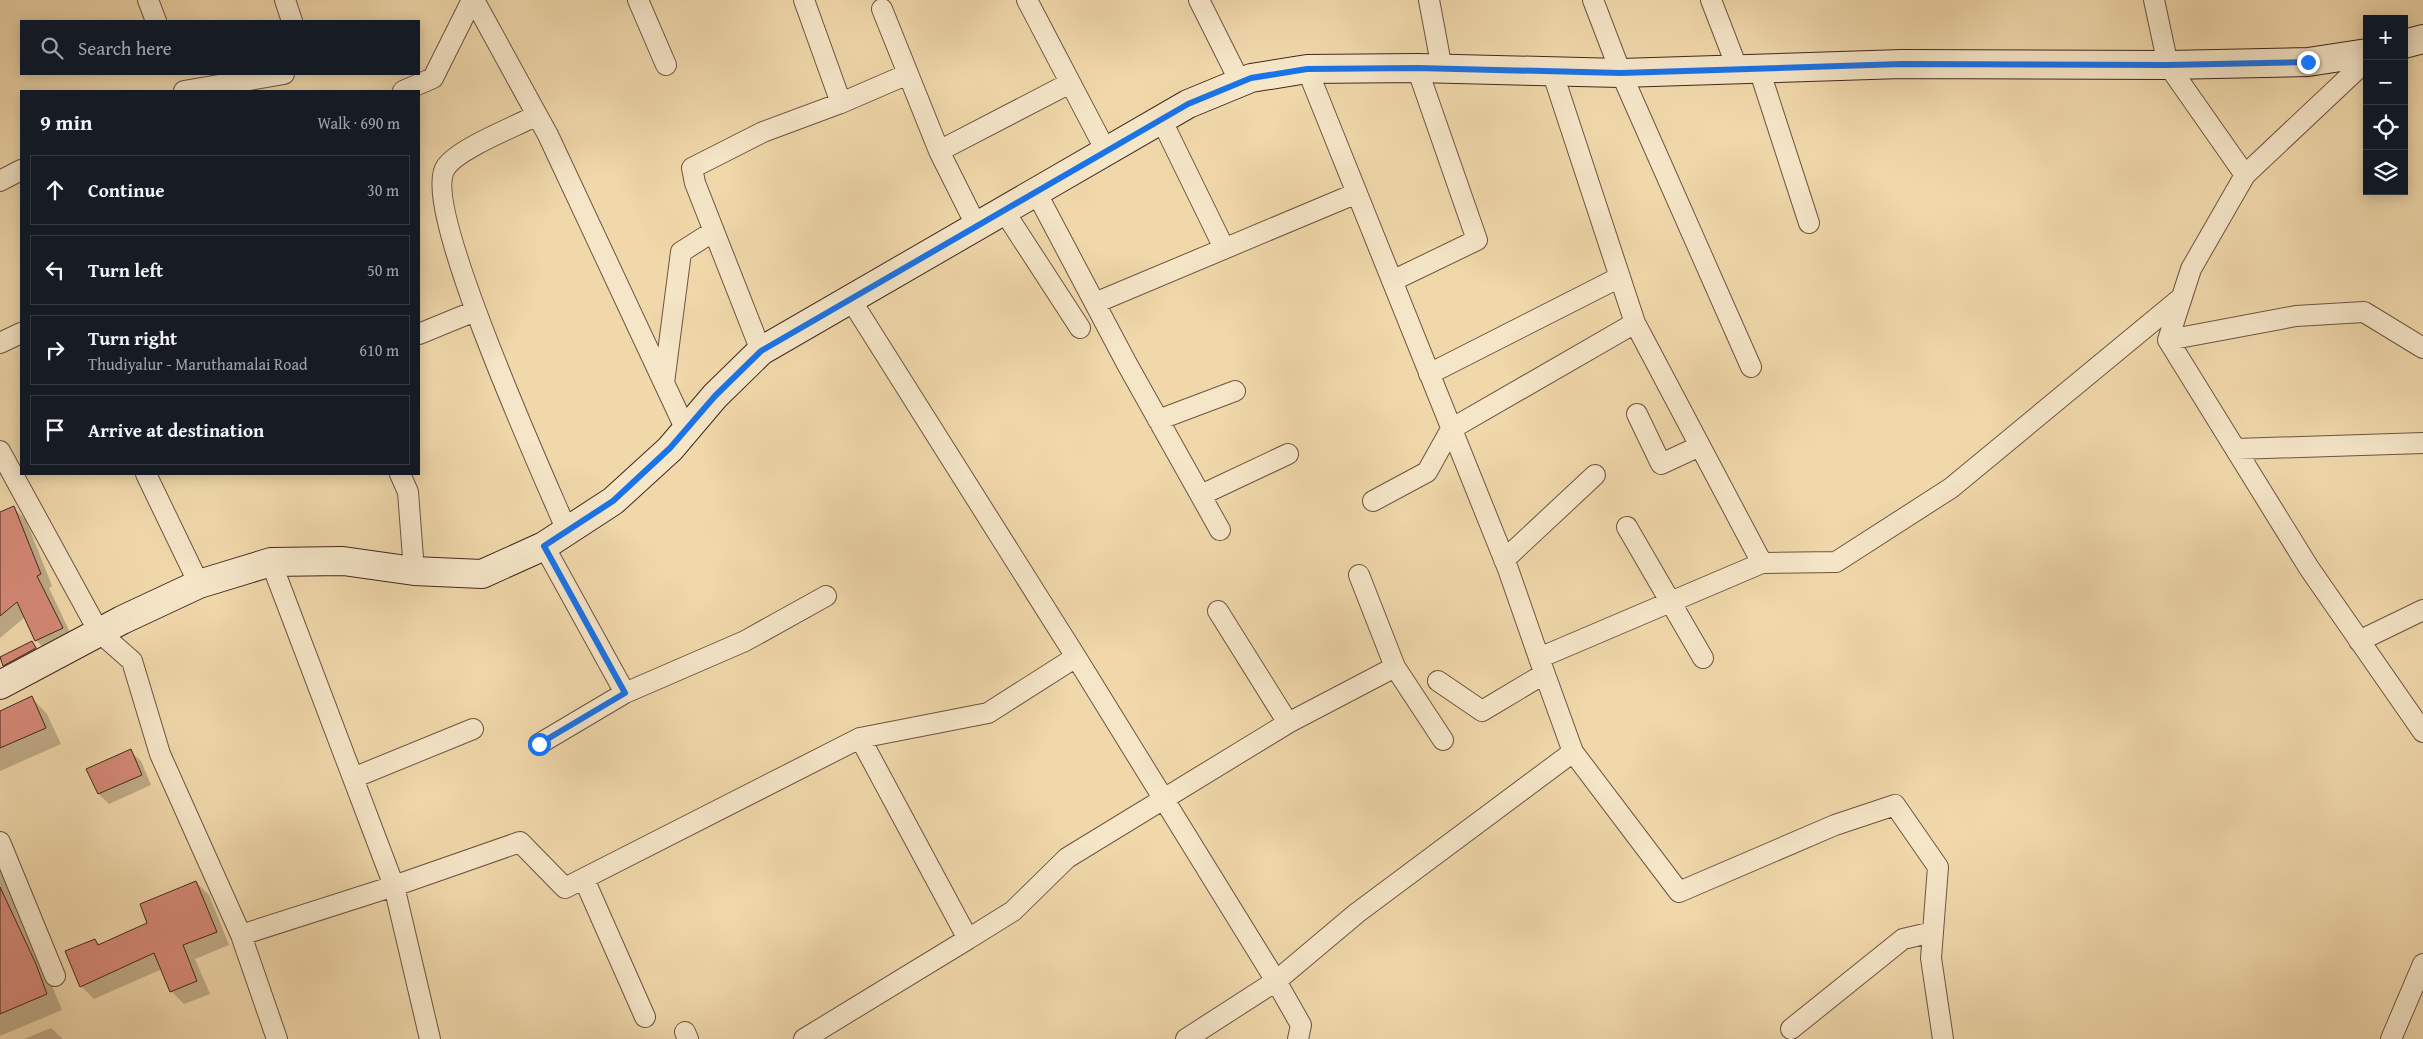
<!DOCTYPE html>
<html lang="en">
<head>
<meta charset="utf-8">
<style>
	body { margin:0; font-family:"Gentium Book Plus",serif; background:#20242c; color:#f1f3f6 }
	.controls { position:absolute; right:15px; top:15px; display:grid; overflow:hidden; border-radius:0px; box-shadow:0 2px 12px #0003 }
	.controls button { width:45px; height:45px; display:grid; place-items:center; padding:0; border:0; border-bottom:1px solid #363941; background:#171b24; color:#f1f3f6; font:25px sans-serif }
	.stop { position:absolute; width:15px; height:15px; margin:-11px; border:4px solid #1a73e8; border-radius:50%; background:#fff }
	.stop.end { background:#1a73e8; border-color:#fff; box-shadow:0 1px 5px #0008 }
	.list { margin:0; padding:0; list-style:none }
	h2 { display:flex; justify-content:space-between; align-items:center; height:65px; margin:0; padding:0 20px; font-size:21px }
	h2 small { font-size:16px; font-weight:400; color:#9ea1a6 }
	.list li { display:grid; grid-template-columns:32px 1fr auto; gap:15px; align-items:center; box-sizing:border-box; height:70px; margin:0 10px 10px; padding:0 10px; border:1px solid #363941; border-radius:0px }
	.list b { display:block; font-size:19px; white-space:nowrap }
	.list p { margin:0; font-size:16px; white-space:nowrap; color:#9ea1a6 }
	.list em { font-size:16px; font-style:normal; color:#9ea1a6 }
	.icon { flex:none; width:28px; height:28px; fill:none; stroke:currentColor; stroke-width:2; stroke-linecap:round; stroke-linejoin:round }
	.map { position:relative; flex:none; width:2423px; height:1039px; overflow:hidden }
	.search { position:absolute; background:#171b24; box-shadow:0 2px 12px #0003; left:20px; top:20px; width:400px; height:55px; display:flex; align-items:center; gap:12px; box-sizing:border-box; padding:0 18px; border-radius:0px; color:#9ea1a6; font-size:19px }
	.panel { position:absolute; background:#171b24; box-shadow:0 2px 12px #0003; left:20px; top:90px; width:400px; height:385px; border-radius:0px }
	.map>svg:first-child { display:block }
</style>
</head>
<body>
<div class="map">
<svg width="2423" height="1039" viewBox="0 0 2423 1039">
	<rect width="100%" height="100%" fill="#f0d8ab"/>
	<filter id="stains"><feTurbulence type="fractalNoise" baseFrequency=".004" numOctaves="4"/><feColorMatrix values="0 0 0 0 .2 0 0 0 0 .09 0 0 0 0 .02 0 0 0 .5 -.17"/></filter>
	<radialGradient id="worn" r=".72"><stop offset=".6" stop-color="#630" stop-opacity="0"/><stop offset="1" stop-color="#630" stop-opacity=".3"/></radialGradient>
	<!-- shadow -->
	<path fill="#0003" d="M14,508L26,520L52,586L49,588L74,641L48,652L36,640L25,617L0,638V513Z
		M32,643L43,653L15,675L4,665Z
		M32,698L47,714L61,744L0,771V712Z
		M130,751L141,761L151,785L109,804L99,794L88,770Z
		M0,860L62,1010L0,1036Z
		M196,882L209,895L229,945L195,959L210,994L184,1004L171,991L162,969L94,999L81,986L95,940L100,945L149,923Z
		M51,1028L63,1039H24Z"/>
	<!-- building -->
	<path fill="#d68a78" stroke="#43281d" d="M14,506L41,574L37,576L63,628L35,641L17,602L0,616V512Z
		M32,641L36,648L3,666L0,657Z
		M32,696L46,728L0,748V711Z
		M131,749L142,775L98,794L86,769Z
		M196,881L217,932L183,945L197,981L170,992L154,953L80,987L65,951L95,939L98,945L147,923L140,904Z
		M0,887L36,964L47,994L0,1014Z"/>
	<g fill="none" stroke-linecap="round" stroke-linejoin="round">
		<!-- minor casing -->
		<g stroke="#6e5440" stroke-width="22">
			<path id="minor" d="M148,0L156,21
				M285,0L292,21
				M474,0L548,135L686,430
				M638,0L666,65
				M1027,0L1106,151
				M1199,0L1240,82
				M1429,0L1442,69
				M1593,0L1621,73L1751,367
				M1711,0L1738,70
				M2154,0L2168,65L2245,175L2191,269L2168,340L2309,568L2423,732
				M882,9L939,151L977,227
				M1307,69L1508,569L1539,658L1762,563L1635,323L1552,71
				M1759,69L1809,223
				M184,91L284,74
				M403,91L433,78L472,0
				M841,103L908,74
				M537,115C515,127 459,148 446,167C419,204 546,481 567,531
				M1161,119L1224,248
				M939,151L1070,83
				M2245,175L2367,60
				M0,181L21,170
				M1036,192L1127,364L1220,530
				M1004,211L1080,328
				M1392,281L1477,240L1417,68
				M851,300L1076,657L1276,981L1357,913L1573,752L1539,658
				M1095,303L1357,193
				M419,334L475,311
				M2168,340L2296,316L2364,312L2423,348
				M0,343L21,333
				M761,351L695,183L692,168L763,132L841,103L804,0
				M1429,374L1620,277
				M664,383L681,252L714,231
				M1637,414L1661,464L1700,446
				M1158,420L1235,391
				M2236,449L2423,443
				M0,451L99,632L132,661L160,754L241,935
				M146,474L199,584
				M400,474L408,492L414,571
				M1201,495L1288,454
				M1373,501L1427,472L1451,429L1635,323
				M1627,527L1703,658
				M544,546L625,693
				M1504,560L1595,475
				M271,562L394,886L520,842L565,888L860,738L988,713L1076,657
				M1762,563L1836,562L1951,488L2181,298
				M1359,575L1395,667L1443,740
				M1218,611L1288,723
				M2359,641L2423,610
				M1438,681L1482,711L1544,674
				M539,744L625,693L745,641L826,596
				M1573,752L1679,892L1835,825L1895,805L1938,867L1931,958L1943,1039
				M353,778L473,729
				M0,842L55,976
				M584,879L645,1017
				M968,939L1013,911L1067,858L1288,723L1395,667
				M1791,1029L1903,939L1933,932
				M685,1032L688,1039
				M277,1039L241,935L394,886L430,1039
				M804,1039L968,939L860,738
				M1186,1039L1276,981L1301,1025L1298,1039
				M2391,1039L2423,964"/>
		</g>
		<!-- secondary casing -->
		<g stroke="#43281d" stroke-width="30">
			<path id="secondary" d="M2404,44L2423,39
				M0,685L122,620L199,584L271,562L343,561L414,571L482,574L544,546L613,501L670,449L715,396L761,351L1188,104L1251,78L1307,69L1417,68L1621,73L1902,64L2168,65L2308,62L2367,53"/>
		</g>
		<!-- minor -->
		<use href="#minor" stroke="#f5e6c8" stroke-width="20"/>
		<!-- secondary -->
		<use href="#secondary" stroke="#f5e6c8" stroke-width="28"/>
	</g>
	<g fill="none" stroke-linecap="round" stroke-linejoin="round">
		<!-- route -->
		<path stroke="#1a73e8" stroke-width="6" d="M539,744L625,693L544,546L613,501L670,448L715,396L761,351L1188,104L1251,78L1307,69L1417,68L1621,73L1902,64L2168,65L2308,62"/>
	</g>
	<rect width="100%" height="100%" filter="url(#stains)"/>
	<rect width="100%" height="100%" fill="url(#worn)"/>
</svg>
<div class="controls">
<button>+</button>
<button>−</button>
<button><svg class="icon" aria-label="locate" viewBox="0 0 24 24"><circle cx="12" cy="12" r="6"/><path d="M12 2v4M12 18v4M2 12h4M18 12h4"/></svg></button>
<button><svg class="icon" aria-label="layers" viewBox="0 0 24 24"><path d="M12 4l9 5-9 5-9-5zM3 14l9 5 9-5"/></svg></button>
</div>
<div class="stop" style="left:539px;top:744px"></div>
<div class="stop end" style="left:2308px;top:62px"></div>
<div class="search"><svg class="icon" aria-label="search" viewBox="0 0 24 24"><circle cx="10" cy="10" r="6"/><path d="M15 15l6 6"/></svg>Search here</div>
<section class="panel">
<h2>9 min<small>Walk · 690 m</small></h2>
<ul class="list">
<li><svg class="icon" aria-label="ahead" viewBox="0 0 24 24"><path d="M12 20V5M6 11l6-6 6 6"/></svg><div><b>Continue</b></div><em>30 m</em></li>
<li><svg class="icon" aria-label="left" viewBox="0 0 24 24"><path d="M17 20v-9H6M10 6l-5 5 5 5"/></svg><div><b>Turn left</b></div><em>50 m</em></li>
<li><svg class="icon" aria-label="right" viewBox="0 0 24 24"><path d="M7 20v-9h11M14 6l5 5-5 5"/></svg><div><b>Turn right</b><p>Thudiyalur - Maruthamalai Road</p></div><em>610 m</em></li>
<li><svg class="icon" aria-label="arrive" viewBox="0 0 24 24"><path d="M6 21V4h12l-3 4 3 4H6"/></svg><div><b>Arrive at destination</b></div></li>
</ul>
</section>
</div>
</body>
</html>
